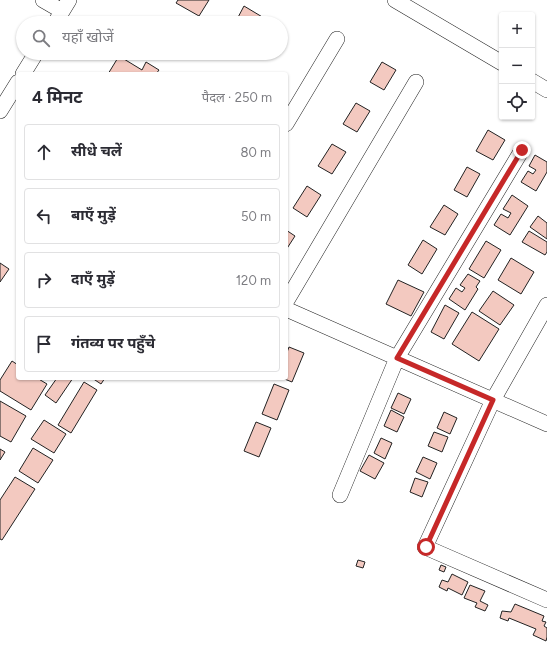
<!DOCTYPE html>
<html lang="hi">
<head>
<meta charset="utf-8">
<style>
	body { margin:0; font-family:Figtree,"Noto Sans Devanagari",sans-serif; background:#f7f7f7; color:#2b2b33 }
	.controls { position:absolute; right:12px; top:12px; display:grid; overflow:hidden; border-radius:4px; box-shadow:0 1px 3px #0004 }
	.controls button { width:36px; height:36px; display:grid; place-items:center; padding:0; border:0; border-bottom:1px solid #e1e1e2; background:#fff; color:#2b2b33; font:20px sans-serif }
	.stop { position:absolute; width:12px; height:12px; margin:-9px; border:3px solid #c62828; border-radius:50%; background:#fff }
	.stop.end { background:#c62828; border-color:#fff; box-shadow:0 1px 4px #0008 }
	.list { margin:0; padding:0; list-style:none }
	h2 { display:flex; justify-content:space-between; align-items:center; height:52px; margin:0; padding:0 16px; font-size:17px }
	h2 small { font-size:13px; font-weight:400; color:#7c7c81 }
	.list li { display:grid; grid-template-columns:26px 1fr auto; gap:12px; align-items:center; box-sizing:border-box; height:56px; margin:0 8px 8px; padding:0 8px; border:1px solid #e1e1e2; border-radius:4px }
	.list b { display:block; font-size:15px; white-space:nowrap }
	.list em { font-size:13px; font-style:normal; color:#7c7c81 }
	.icon { flex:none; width:22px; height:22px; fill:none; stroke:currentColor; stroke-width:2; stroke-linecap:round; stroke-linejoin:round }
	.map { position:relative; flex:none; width:547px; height:647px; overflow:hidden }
	.search { position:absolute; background:#fff; box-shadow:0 1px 3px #0004; left:16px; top:16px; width:272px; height:44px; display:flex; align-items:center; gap:10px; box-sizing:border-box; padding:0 14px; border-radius:22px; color:#7c7c81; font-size:15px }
	.panel { position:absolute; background:#fff; box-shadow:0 1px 3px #0004; left:16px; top:72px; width:272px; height:308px; border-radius:4px }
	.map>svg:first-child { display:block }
</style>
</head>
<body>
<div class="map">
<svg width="547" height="647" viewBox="0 0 547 647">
	<rect width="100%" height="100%" fill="#fff"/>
	<!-- building -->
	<path fill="#f3c9c0" stroke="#222" d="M178,0H209L199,16L176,3Z
		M244,6L269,21L268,23H235Z
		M119,56L142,70L146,62L159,70L156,74H108Z
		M382,62L396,70L384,90L370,82Z
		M356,103L370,111L357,132L343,124Z
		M488,130L505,140L493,160L476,151Z
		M332,144L346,152L332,174L318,166Z
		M535,155L547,162V172L536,191L521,182L528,171L533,174L536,170L529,166Z
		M467,167L480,174L467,197L454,190Z
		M307,186L321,195L307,217L293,208Z
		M512,195L528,206L510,235L494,225L501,214L508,218L511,213L503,209Z
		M444,205L458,214L445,235L430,227Z
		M538,216L547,223V239L530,227Z
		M286,230L295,236L286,250Z
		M529,231L547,242V252L545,255L522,242Z
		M423,240L437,249L422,274L408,265Z
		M486,241L501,250L484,278L469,269Z
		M511,258L534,272L521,294L498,280Z
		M0,263L9,269L0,282Z
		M468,274L480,281L476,287L478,289L465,310L449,299L456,288L462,292L465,288L460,285Z
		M398,280L424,292L411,316L386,304Z
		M493,291L514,305L500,325L479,311Z
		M445,305L459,313L444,339L431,332Z
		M472,312L499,329L479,361L452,344Z
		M289,347L304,353L292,382L282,378H286V355Z
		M12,361L18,365V378H37L47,384L31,410L0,391V380Z
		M57,378H73L56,403L45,395Z
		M92,378H105L101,384Z
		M84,382L97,390L71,433L58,425Z
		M274,384L289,390L277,420L262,414Z
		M398,393L411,399L404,414L391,408Z
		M0,401L26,416L11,442L0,436Z
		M391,410L404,417L397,432L384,426Z
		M444,412L457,418L450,434L437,428Z
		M44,420L66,434L54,453L31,439Z
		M256,422L271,428L259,457L244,451Z
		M434,432L448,437L442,452L428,446Z
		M381,438L392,443L385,459L374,453Z
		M33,448L53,460L38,483L19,471Z
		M0,449L5,452L0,460Z
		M369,455L384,463L375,479L360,471Z
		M423,457L437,463L430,479L416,472Z
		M15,477L35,489L2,540L0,539V500Z
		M415,478L428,482L422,497L410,492Z
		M358,560L365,562L363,568L356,566Z
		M441,565L446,567L444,572L439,570Z
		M452,574L468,582L462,595L448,588L447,591L439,587L442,580L448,582Z
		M470,585L485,591L480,601L488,605L485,611L475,607L477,603L464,598Z
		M515,604L544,616L542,621L546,622L544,626L547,628V637L546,641L533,635L536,629L509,618L508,621L500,618L502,611L511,612Z"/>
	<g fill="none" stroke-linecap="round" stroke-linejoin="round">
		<!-- minor casing -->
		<g stroke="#222" stroke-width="16">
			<path id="minor" d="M43,0L62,11
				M395,0L502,63
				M55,23L69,0
				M23,74L36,53
				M532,81L547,90
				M0,111L18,82
				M286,124L337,39
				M286,302L416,82
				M547,305L493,400L425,547L547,600
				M286,309L547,424
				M340,495L397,358L522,150"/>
		</g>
		<!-- minor -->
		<use href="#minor" stroke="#fff" stroke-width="15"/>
	</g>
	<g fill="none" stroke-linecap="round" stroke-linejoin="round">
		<!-- route -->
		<path stroke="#c62828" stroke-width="5" d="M426,547L493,400L397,358L522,150"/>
	</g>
</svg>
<div class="controls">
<button>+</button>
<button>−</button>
<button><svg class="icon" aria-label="locate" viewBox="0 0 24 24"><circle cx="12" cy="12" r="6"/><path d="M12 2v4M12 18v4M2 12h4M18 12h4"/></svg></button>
</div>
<div class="stop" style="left:426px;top:547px"></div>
<div class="stop end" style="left:522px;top:150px"></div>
<div class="search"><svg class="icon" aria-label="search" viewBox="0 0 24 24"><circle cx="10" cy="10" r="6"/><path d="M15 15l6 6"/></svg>यहाँ खोजें</div>
<section class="panel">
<h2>4 मिनट<small>पैदल · 250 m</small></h2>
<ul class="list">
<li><svg class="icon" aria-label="ahead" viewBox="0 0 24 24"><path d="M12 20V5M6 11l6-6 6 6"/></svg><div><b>सीधे चलें</b></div><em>80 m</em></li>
<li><svg class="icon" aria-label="left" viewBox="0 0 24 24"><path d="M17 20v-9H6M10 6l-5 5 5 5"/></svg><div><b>बाएँ मुड़ें</b></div><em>50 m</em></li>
<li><svg class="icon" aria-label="right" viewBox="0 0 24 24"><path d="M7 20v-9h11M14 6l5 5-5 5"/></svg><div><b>दाएँ मुड़ें</b></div><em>120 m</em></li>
<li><svg class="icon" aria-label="arrive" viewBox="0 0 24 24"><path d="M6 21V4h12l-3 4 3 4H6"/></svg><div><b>गंतव्य पर पहुँचे</b></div></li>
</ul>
</section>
</div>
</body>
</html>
